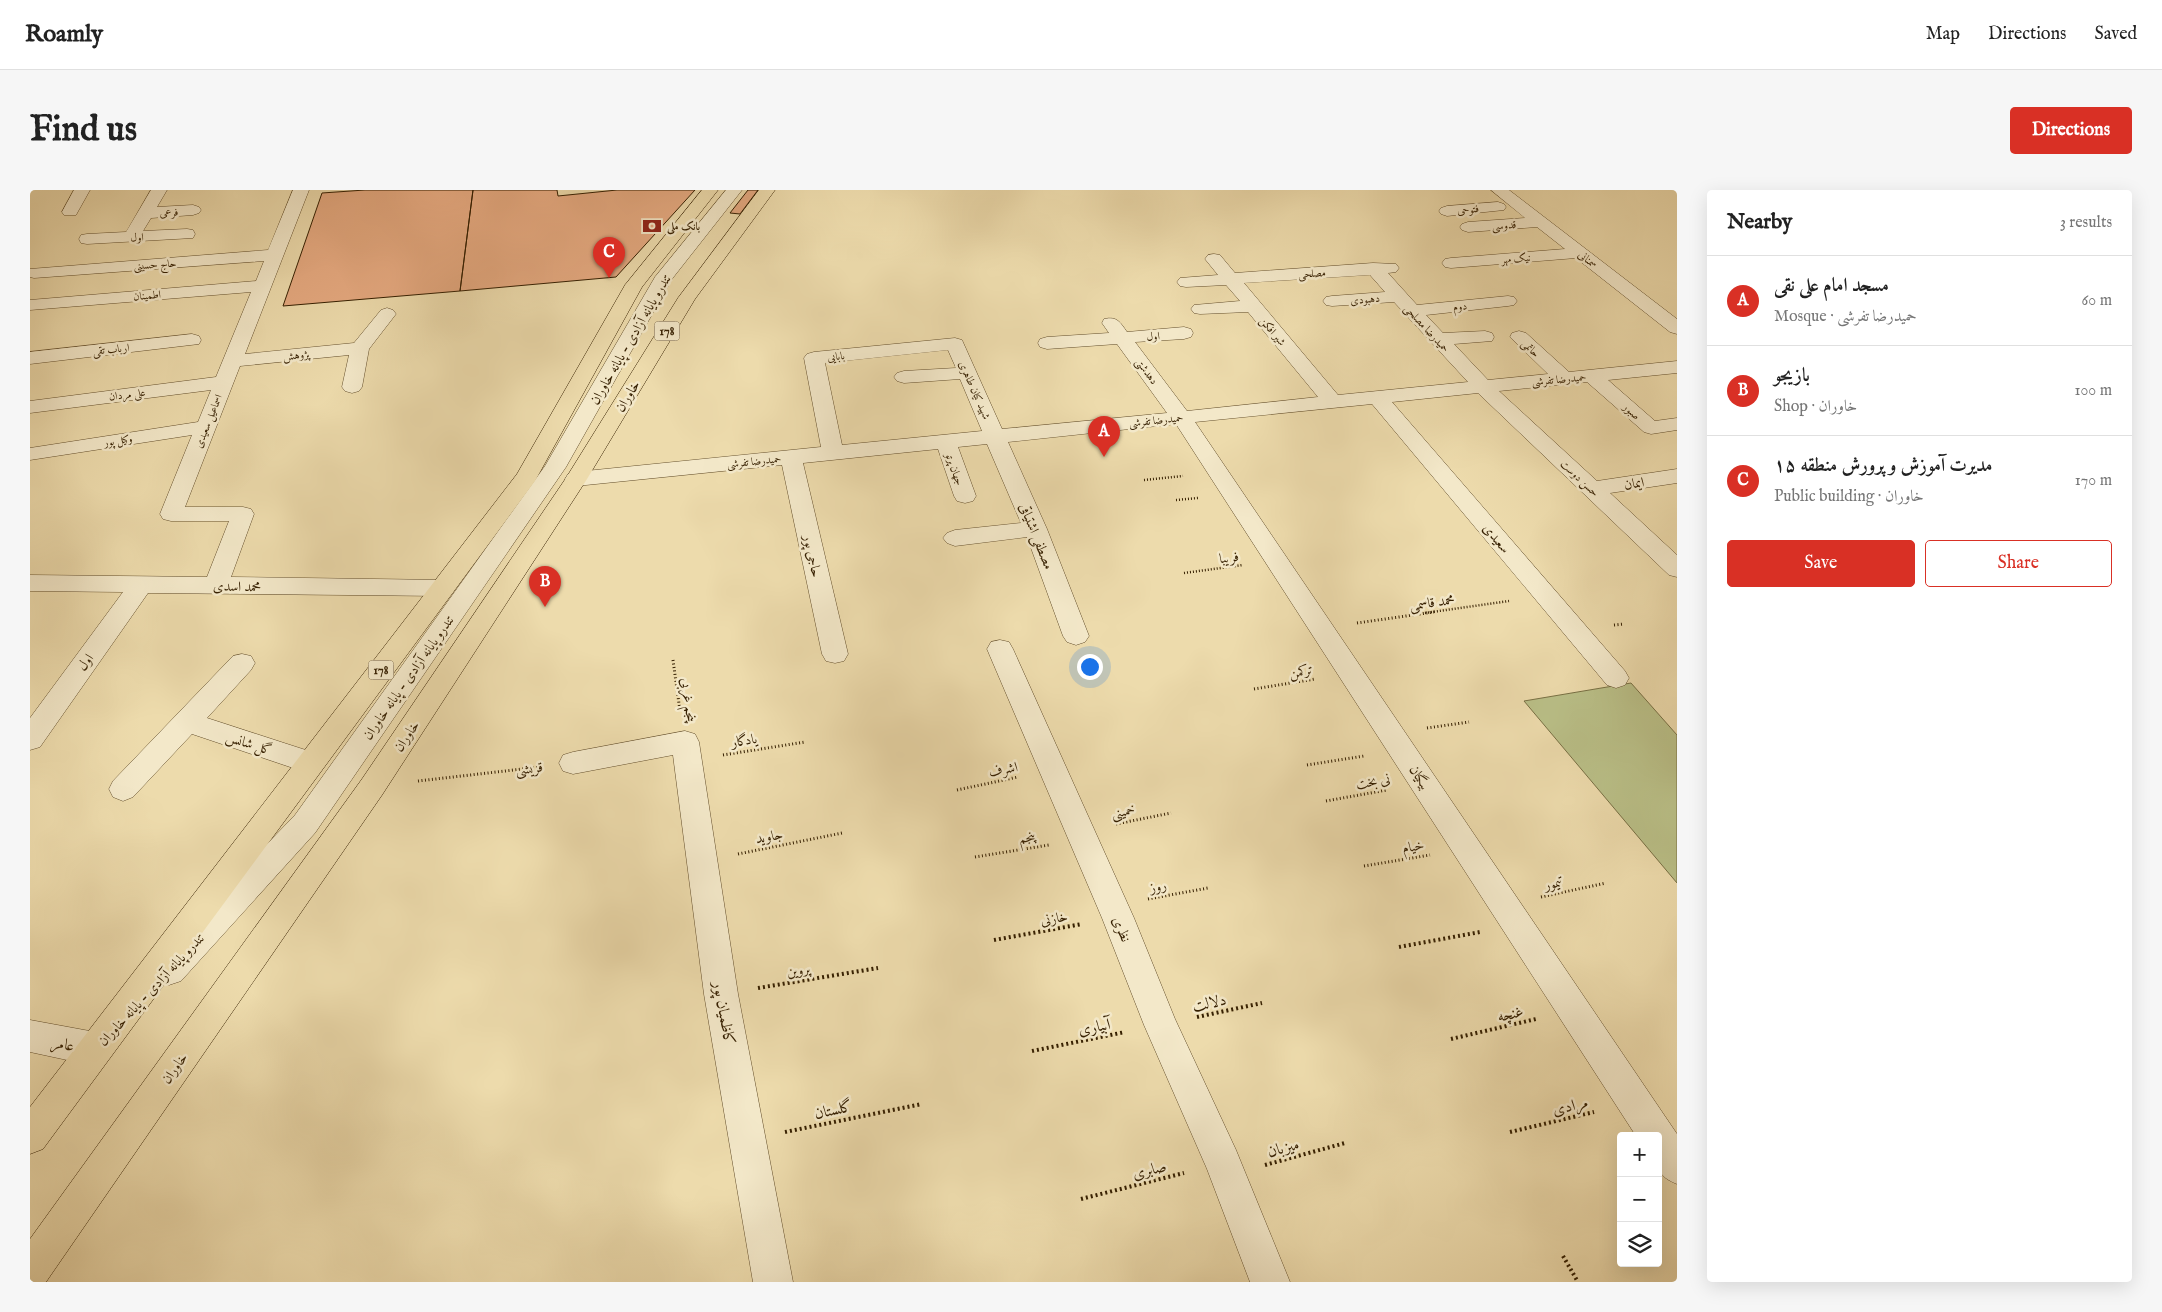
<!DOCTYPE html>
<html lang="en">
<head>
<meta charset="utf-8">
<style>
	body { margin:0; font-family:"IM FELL English",Amiri,serif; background:#f6f6f6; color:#222 }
	.controls { position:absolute; right:15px; bottom:15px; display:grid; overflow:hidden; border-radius:5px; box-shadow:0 5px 20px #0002 }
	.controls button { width:45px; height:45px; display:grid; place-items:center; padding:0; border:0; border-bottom:1px solid #e0e0e0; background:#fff; color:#222; font:25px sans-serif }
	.you { position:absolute; left:1059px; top:476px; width:18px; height:18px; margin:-12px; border:4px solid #fff; border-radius:50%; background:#1a73e8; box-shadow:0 0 0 8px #1a73e833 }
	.badge { display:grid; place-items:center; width:32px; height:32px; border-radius:50%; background:#d93025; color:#fff; font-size:16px; font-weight:700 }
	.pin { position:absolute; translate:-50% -41px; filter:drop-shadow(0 1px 2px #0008) }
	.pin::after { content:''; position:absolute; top:26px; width:18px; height:15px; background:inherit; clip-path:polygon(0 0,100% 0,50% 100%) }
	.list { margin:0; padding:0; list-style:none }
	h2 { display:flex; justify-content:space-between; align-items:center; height:65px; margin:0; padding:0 20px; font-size:21px }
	h2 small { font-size:16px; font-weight:400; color:#767676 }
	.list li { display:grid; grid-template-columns:32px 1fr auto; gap:15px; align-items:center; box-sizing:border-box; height:90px; padding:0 20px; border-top:1px solid #e0e0e0 }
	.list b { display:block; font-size:19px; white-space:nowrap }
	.list p { margin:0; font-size:16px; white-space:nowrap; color:#767676 }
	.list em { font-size:16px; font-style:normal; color:#767676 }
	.actions { display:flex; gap:10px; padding:15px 20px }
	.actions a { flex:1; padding:11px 0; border:1px solid #d93025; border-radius:5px; text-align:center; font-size:18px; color:#d93025 }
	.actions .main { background:#d93025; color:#fff }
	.icon { flex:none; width:28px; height:28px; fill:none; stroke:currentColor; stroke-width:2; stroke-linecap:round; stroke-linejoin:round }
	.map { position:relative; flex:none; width:1647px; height:1092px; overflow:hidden; border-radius:5px }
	header { display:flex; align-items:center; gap:30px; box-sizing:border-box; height:70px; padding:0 25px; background:#fff; border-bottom:1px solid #e0e0e0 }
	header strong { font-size:24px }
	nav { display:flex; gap:28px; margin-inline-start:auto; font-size:18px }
	.intro { display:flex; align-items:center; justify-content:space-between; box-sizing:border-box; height:120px; padding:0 30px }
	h1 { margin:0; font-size:35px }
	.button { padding:12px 22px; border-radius:5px; background:#d93025; color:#fff; font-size:18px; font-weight:700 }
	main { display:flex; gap:30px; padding:0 30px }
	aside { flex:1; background:#fff; border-radius:5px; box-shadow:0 5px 20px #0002 }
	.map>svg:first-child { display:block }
</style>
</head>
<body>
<header>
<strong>Roamly</strong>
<nav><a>Map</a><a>Directions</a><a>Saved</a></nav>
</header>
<div class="intro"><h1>Find us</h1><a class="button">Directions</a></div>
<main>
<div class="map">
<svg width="1647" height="1092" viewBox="0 0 1647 1092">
	<rect width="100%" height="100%" fill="#eddbac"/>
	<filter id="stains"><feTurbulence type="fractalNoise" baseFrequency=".004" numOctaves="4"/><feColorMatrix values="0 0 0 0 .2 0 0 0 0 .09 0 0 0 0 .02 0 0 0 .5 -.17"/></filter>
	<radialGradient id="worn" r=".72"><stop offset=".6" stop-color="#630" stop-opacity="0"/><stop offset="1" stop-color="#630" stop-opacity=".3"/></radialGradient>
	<!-- green -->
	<path fill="#bac088" stroke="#787044" d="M1601,493L1647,545V693L1494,511Z"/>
	<!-- building -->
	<path fill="#e5a980" stroke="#351f00" d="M335,0H443L430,101L253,116L292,3Z
		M443,0H527L528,6L587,0H665L586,87L430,101Z
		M718,0H728L710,24L700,23Z"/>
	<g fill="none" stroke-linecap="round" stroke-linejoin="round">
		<!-- minor casing -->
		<g stroke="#634e2b" stroke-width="1">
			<path id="minor" d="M44,0H60L46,25H34L32,22Z
				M121,0H137L127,17L163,15L169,17L171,20L169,23L163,25L121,28L113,41L157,39L163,40L165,44L163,48L57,54L51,53L49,49L51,45L57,44L96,42Z
				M263,0H279L215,164L324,153L351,120L357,118L363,120L366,124L339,159L332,197L329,201L322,203L315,201L312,197L319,165L210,176L155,317H213L221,319L224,324L201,387L413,390L422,392L425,398L422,404L413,406L118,403L10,557L0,560V528L93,402L0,401V385L177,387L199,331H141L133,329L130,324L162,245L0,270V258L168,232L181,200L0,223V211L186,187L221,102L0,120V110L226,91L234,71L4,88L0,87V79L238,60Z
				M696,0H712L642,89L536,277L285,643L151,791L139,795L127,791L123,780L127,769L265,625L515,276L625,87Z
				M1461,0H1479L1647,129V144L1640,142L1546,68L1421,78L1415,77L1412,73L1415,69L1421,68L1535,59L1507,37L1438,42L1432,40L1430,37L1432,34L1438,32L1495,28Z
				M1468,12L1474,14L1476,17L1474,20L1417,26L1411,24L1409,21L1411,18L1417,16Z
				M1184,64L1190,65L1205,83L1343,73L1366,74L1369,78L1366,82L1358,83L1387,115L1478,106L1484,107L1487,111L1484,115L1478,116L1396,125L1413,143L1455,141L1462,143L1464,147L1462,151L1424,154L1458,190L1518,184L1480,147L1482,143L1489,141L1496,143L1539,182L1647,171V183L1578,190L1625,231L1647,228V240L1621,244L1614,242L1557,192L1469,201L1567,291L1647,279V293L1580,303L1647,365V387L1639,385L1448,203L1362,212L1595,481L1599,488L1595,495L1586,498L1577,495L1342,214L1165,232L1647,944V994C1621,984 1628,970 1628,946H1606L1146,234L978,252L1017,339L1059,446L1055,452L1046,455L1037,452L1033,446L997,347L925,356L917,353L913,348L917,343L925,340L991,333L957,254L928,257L946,306L943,311L935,313L927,311L924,306L908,259L773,273L818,464L814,471L805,473L796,471L792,464L752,275L546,296L538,294L535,289L538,284L546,282L791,257L774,168L777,164L784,162L925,148L932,150L972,239L1137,223L1087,154L1017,159L1010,157L1008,153L1010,149L1017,147L1079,143L1072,133L1074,129C1087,126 1090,132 1097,142L1154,137L1161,139L1163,143L1161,147L1154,149L1105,152L1157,221L1288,207L1218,122L1170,124L1164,123L1161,119L1164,115L1210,111L1196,95L1156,97L1150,96L1147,92L1150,88L1188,85L1175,69L1178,65ZM1340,85L1355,102L1302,106L1296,107L1293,111L1296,115L1302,116L1364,112L1438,192L1308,205L1214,93ZM918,160L926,178L874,181L867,183L864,187L867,191L874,193L930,189L952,241L812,255L795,173Z
				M162,144L169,146L171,150L169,154L0,174V162Z
				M970,450L979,452L983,459L1104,728L1145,829L1206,960L1260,1092H1220L1177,979L1114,835L1072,728L957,459L961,452Z
				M212,464L221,466L225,473L221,480L177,528L291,565L295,573L291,581L281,584L162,544L103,607L93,611L83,607L79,599L83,591L203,466Z
				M655,541L665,544L669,552L708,804L763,1092H723L674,804L643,565L543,584L533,581L529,573L533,565L543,562Z
				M0,830L65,842L77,847L82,859L77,871L65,876L0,862Z"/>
		</g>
		<!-- major casing -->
		<g stroke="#351f00" stroke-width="1">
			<path id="major" d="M672,0H688L612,97L505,291L13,959L0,964V917L487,284L595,95Z
				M729,0H745L665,109L557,289L352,605L16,1092H0V1049L332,589L536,288L648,108Z"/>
		</g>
		<!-- path-far2 -->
		<path stroke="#351f00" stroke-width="2.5" stroke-dasharray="1 2" stroke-linecap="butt" d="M1114,290L1153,286
			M1146,310L1168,308
			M1154,383L1213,375
			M1395,423L1479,411"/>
		<!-- path-far1 -->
		<path stroke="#351f00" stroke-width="3" stroke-dasharray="1 2.5" stroke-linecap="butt" d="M1327,433L1404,422
			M1584,435L1594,434
			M643,470L650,521
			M1224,499L1285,489
			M1397,538L1439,532
			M693,565L775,552
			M1277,575L1334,566
			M388,591L510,577
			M927,600L988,587
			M1296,611L1357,600
			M1086,634L1141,623
			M708,664L812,643
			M945,667L1019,655
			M1334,676L1400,665
			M1511,707L1576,693
			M1118,709L1178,698"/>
		<!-- path -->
		<path stroke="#351f00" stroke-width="4" stroke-dasharray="2 3" stroke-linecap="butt" d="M964,750L1052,734
			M1369,757L1450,742
			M728,798L848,778
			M1167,827L1232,813
			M1421,849L1506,829
			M1002,861L1095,842
			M755,942L892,914
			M1480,942L1564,922
			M1235,975L1315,953
			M1051,1009L1154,983
			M1533,1066L1548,1092"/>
		<!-- minor -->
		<use href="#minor" fill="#f3e8c9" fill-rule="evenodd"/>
		<!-- major -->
		<use href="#major" fill="#eddbac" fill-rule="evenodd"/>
	</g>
	<!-- icons -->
	<defs>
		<g id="bank-bare" transform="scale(1.5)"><path d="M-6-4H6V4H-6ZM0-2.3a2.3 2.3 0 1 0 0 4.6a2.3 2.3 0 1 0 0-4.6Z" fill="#8f2418" stroke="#f3e8c9" stroke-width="2.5" paint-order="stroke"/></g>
	</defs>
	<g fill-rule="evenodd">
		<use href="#bank-bare" x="622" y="36"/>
	</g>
	<g text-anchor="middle" stroke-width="5" stroke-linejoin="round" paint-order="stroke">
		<!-- far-street labels -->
		<g font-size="11" fill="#351f00" stroke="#f3e8c9">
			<text transform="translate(1438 19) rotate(-5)" y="4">فتوحی</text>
			<text transform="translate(139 22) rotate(-3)" y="4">فرعی</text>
			<text transform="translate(1474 35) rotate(-4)" y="4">قدوسی</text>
			<text transform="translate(107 47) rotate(-3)" y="4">اول</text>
			<text transform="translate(1486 68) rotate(-5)" y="4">نیک مهر</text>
			<text transform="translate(1558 69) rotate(38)" y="4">سمنانی</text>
			<text transform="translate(125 74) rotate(-4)" y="4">حاج حسینی</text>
			<text transform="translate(1282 83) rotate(-4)" y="4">مصلحی</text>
			<text transform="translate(117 105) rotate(-5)" y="4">اطمینان</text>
			<text transform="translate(1335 109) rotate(-5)" y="4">دهبودی</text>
			<text transform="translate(1430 116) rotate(-6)" y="4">دوم</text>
			<text transform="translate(1397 138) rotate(47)" y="4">حمیدرضا مصلحی</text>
			<text transform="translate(1243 141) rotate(50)" y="4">شیر افکن</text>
			<text transform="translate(1123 146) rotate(-5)" y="4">اول</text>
			<text transform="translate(1501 158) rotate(43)" y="4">حاتمی</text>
			<text transform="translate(81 159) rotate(-6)" y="4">ارباب تقی</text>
			<text transform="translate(266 165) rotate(-6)" y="4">پژوهش</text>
			<text transform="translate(806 166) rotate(-6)" y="4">بابایی</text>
			<text transform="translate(1117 181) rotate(53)" y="4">دهدشتی</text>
			<text transform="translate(1529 189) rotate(-5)" y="4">حمیدرضا تفرشی</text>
			<text transform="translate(945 200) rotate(66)" y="4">شهید کیان طاهری</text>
			<text transform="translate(97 204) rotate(-7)" y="4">علی مردان</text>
			<text transform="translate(1602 221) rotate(42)" y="4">صبور</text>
			<text transform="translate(1126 230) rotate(-6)" y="4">حمیدرضا تفرشی</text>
			<text transform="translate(178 231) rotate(-68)" y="4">اسماعیل سعیدی</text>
			<text transform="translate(88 250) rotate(-9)" y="4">وکیل پور</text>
			<text transform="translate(724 271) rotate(-6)" y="4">حمیدرضا تفرشی</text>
			<text transform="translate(925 279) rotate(70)" y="4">جهان پرتو</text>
			<text transform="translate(1550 288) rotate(43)" y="4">حسن دوست</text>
		</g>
		<!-- far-poi labels -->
		<g font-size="11" font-weight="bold" fill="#351f00" stroke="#f3e8c9" text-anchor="start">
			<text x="637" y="40">بانک ملی</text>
		</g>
		<!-- shield labels -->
		<g fill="#f3e8c9" stroke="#6e5b3c" stroke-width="1">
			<rect x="624.5" y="131.5" width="25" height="19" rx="4"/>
			<rect x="338.5" y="470.5" width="25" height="19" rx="4"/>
		</g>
		<g font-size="12" font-weight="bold" fill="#351f00">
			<text x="637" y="145">178</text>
			<text x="351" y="484">178</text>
		</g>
		<!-- street labels -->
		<g font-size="14" fill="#351f00" stroke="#f3e8c9">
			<text transform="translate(600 149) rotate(-60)" y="5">تندرو پایانه آزادی - پایانه خاوران</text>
			<text transform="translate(597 206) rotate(-59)" y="5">خاوران</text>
			<text transform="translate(1604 293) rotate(-9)" y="5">ایمان</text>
			<text transform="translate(1007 346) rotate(68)" y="5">مصطفی اشتیاقی</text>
			<text transform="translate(1467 348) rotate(50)" y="5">سعیدی</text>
			<text transform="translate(783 366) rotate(78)" y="5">حاجی پور</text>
			<text transform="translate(1199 367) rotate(-7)" y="5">فریبا</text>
			<text transform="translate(207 396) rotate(1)" y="5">محمد اسدی</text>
			<text transform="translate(1402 412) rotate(-8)" y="5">محمد قاسمی</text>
			<text transform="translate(55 472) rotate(-54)" y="5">اول</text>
			<text transform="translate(1271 481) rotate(-9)" y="5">ترکمن</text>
			<text transform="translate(378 487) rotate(-55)" y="5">تندرو پایانه آزادی - پایانه خاوران</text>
			<text transform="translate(659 510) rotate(82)" y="5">پنجم غربی</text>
			<text transform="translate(376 546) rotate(-56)" y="5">خاوران</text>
			<text transform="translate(714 550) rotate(-9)" y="5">یادگار</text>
			<text transform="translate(219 553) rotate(18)" y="5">گل شانس</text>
			<text transform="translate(499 578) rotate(-7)" y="5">قریشی</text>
			<text transform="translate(973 579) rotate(-12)" y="5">اشرف</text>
			<text transform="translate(1390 587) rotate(57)" y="5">بیگیان</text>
			<text transform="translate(1343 591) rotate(-10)" y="5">نی بخت</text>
			<text transform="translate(1093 621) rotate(-11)" y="5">خمینی</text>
			<text transform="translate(739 646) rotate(-11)" y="5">جاوید</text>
			<text transform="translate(997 647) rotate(-9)" y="5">پنجم</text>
			<text transform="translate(1383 656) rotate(-10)" y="5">خیام</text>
			<text transform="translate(1523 693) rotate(-12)" y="5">تیمور</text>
			<text transform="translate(1128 696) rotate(-11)" y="5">روز</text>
			<text transform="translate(1024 728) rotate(-10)" y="5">خازنی</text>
			<text transform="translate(1092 739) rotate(67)" y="5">نظری</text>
			<text transform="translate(768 780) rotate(-10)" y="5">پروین</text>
			<text transform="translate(121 799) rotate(-47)" y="5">تندرو پایانه آزادی - پایانه خاوران</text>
			<text transform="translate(144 878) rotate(-55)" y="5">خاوران</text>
		</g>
		<!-- near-street labels -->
		<g font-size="16" fill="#351f00" stroke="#f3e8c9">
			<text transform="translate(1179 812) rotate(-12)" y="6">دلالت</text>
			<text transform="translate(695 823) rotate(80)" y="6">کاظمیان پور</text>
			<text transform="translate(1480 823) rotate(-13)" y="6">غنچه</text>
			<text transform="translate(1064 836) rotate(-11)" y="6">آبیاری</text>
			<text transform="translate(33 853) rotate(11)" y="6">عامر</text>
			<text transform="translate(1540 915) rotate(-13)" y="6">مرادی</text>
			<text transform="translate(803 919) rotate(-12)" y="6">گلستان</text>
			<text transform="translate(1253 957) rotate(-15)" y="6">میزبان</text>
			<text transform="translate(1119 979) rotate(-14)" y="6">صابری</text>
		</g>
	</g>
	<rect width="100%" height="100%" filter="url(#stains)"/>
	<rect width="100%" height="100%" fill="url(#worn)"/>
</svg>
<div class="controls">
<button>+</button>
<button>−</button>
<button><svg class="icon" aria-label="layers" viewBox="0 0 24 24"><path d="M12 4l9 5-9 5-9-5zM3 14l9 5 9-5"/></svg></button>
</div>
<div class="you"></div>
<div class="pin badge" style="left:1074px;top:267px">A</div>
<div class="pin badge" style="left:515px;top:417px">B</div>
<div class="pin badge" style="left:579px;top:88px">C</div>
</div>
<aside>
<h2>Nearby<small>3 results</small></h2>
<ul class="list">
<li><span class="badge">A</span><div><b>مسجد امام علی نقی</b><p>Mosque · حمیدرضا تفرشی</p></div><em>60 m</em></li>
<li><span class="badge">B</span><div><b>بازیجو</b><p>Shop · خاوران</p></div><em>100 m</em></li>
<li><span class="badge">C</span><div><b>مدیرت آموزش و پرورش منطقه ۱۵</b><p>Public building · خاوران</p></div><em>170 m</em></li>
</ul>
<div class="actions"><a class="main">Save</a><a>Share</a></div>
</aside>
</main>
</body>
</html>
